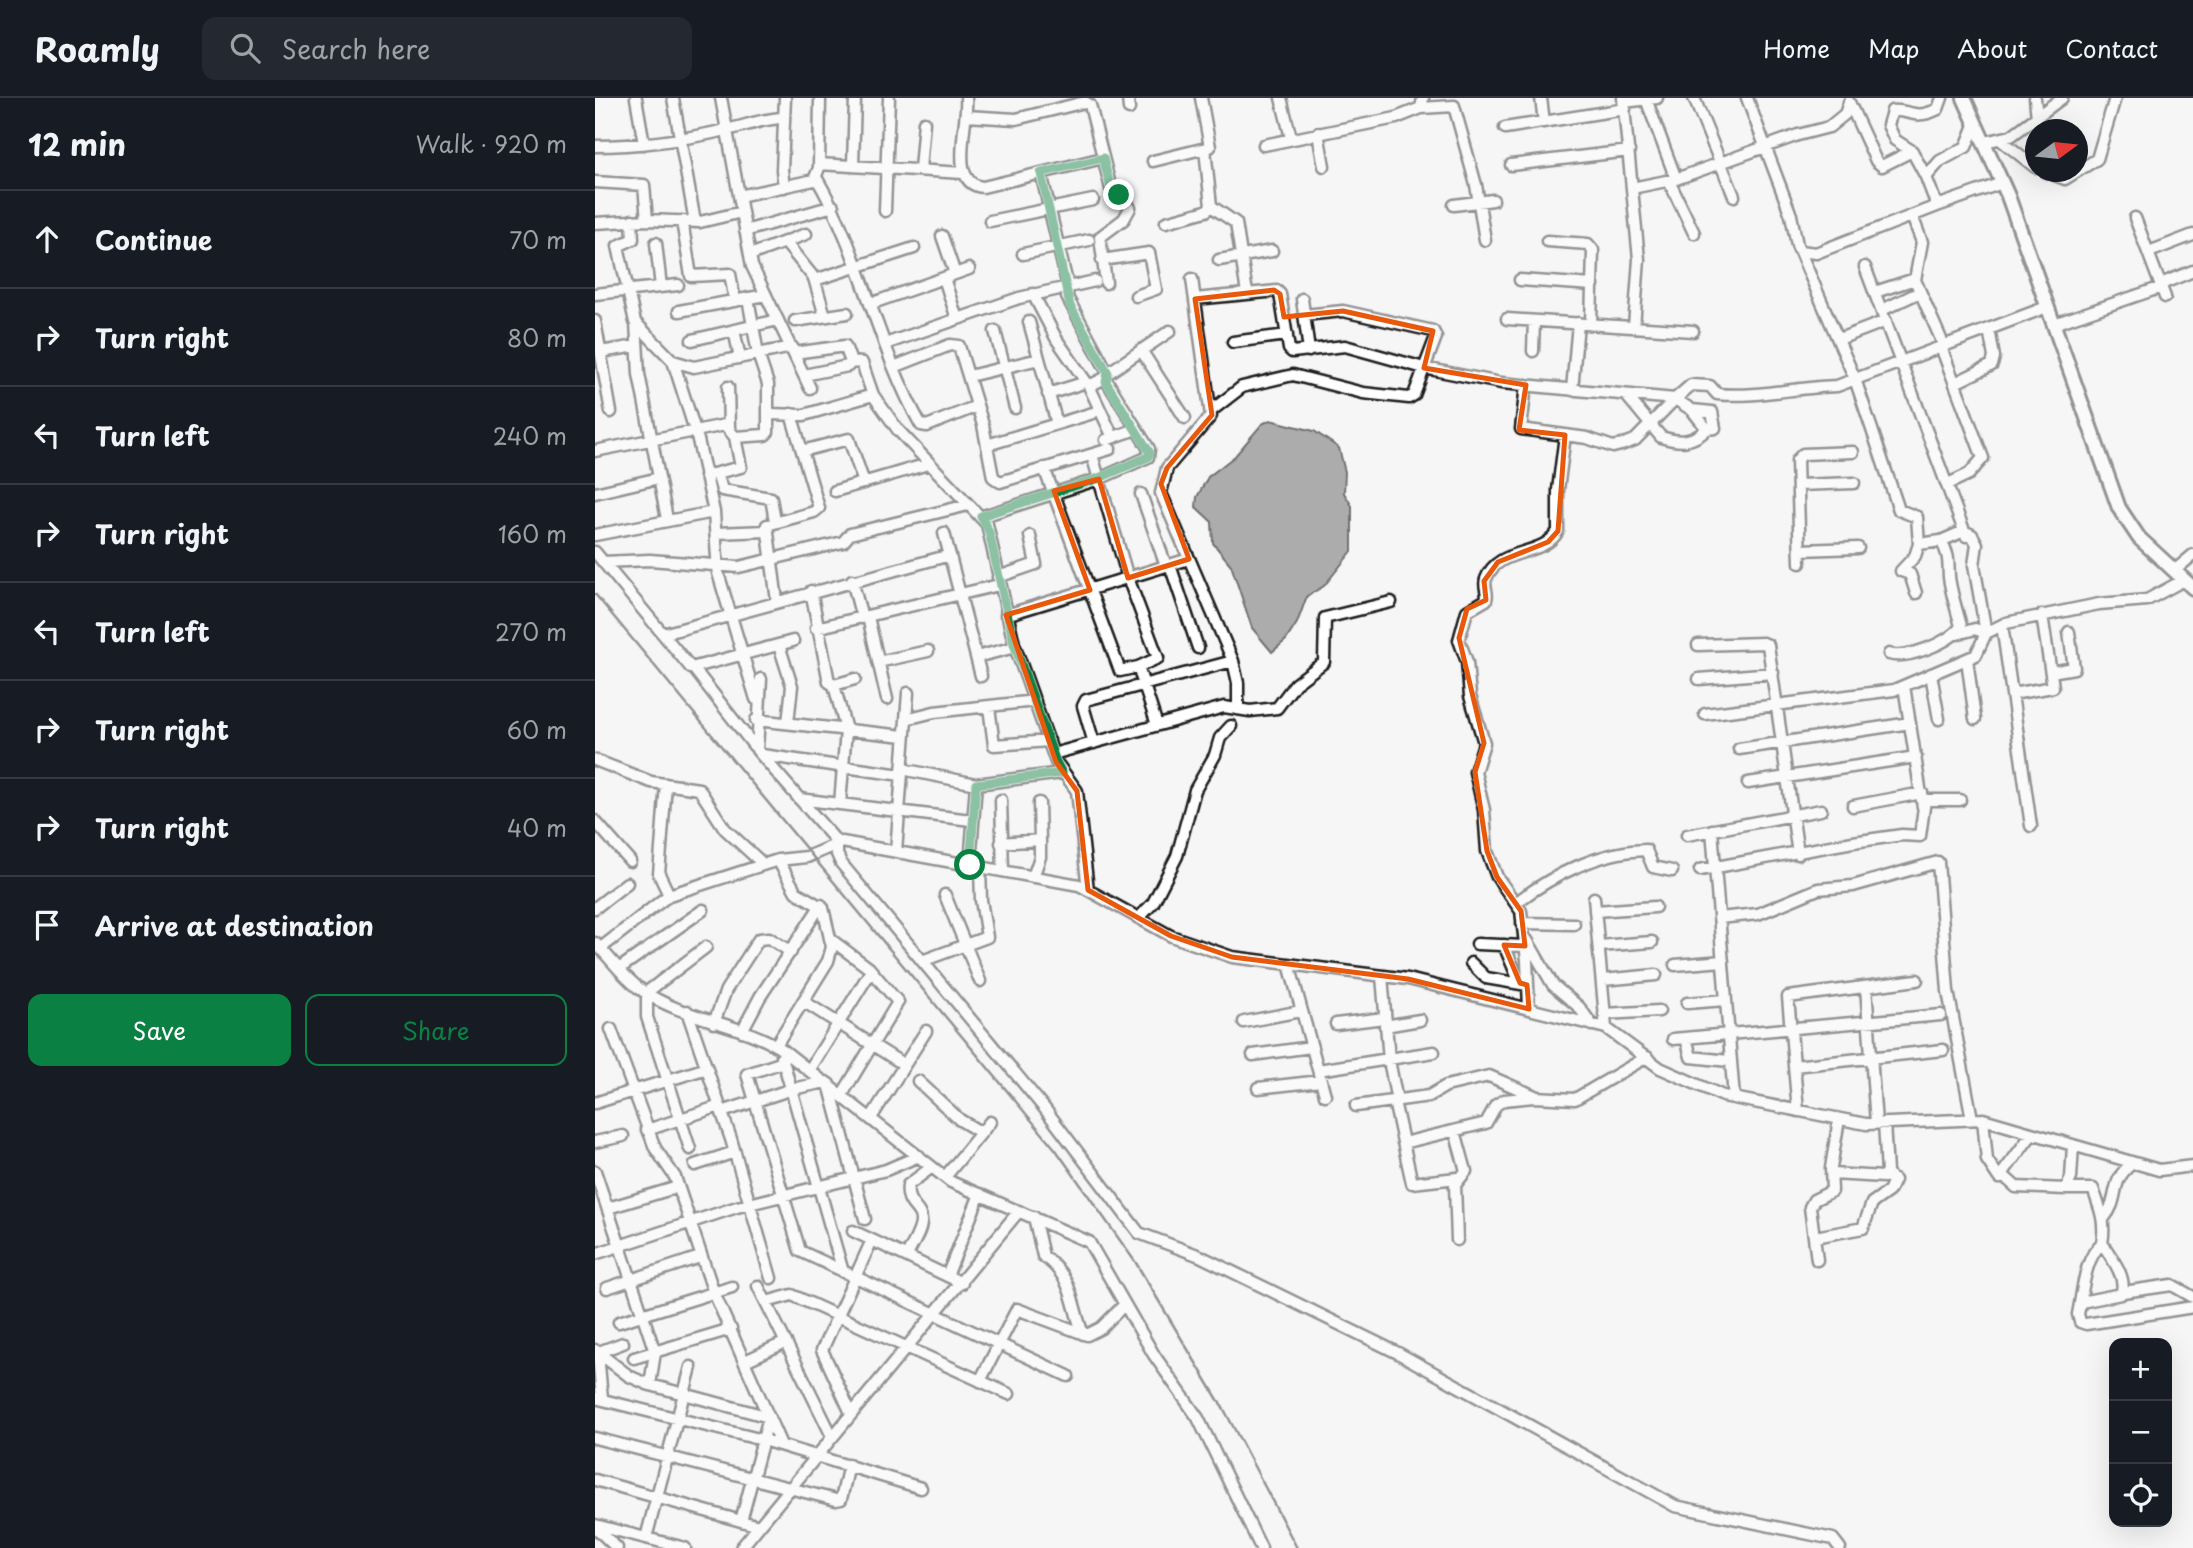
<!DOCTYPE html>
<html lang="en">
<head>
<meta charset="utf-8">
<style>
	body { margin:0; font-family:"Playpen Sans",sans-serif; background:#242831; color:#f1f3f6 }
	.controls { position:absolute; right:21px; bottom:21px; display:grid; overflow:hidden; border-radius:14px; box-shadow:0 7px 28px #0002 }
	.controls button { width:63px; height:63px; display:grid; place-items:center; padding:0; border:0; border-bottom:2px solid #363941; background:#171b24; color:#f1f3f6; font:35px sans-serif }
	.compass { position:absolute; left:1430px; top:21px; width:63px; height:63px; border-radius:50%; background:#171b24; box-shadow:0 7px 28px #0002; rotate:75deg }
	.stop { position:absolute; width:21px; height:21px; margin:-16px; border:5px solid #0b8043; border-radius:50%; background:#fff }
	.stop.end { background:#0b8043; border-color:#fff; box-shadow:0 2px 7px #0008 }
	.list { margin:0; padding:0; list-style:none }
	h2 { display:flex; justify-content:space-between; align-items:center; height:91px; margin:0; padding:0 28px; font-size:30px }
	h2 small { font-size:23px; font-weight:400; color:#9ea1a6 }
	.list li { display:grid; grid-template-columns:46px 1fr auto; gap:21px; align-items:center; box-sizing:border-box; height:98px; padding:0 28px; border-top:2px solid #363941 }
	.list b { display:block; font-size:26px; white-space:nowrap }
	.list em { font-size:23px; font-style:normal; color:#9ea1a6 }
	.actions { display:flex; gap:14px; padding:21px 28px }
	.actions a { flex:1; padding:16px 0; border:2px solid #0b8043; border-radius:14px; text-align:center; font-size:24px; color:#0b8043 }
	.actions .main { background:#0b8043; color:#fff }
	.icon { flex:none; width:38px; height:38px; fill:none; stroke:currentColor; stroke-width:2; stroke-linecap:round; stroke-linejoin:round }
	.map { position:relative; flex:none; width:1598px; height:1450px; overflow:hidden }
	header { display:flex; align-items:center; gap:42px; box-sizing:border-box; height:98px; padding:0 35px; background:#171b24; border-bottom:2px solid #363941 }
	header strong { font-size:33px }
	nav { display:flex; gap:38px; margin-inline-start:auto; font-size:24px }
	.search { width:490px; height:63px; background:#242831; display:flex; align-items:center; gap:18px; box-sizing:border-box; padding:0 24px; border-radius:14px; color:#9ea1a6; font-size:26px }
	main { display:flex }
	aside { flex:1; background:#171b24 }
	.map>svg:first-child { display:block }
</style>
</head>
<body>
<header>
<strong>Roamly</strong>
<div class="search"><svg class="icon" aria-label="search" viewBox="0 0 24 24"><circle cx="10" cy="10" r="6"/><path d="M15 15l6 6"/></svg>Search here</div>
<nav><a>Home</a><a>Map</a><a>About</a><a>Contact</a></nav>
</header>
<main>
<aside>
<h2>12 min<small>Walk · 920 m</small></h2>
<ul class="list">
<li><svg class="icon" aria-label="ahead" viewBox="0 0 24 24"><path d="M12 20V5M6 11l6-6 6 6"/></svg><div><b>Continue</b></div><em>70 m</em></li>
<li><svg class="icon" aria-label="right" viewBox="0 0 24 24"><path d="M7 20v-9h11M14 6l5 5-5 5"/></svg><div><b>Turn right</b></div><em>80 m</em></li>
<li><svg class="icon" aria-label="left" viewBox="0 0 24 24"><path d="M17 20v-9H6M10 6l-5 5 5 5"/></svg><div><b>Turn left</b></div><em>240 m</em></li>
<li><svg class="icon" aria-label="right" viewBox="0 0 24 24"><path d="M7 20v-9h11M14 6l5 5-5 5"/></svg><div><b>Turn right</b></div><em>160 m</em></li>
<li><svg class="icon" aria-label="left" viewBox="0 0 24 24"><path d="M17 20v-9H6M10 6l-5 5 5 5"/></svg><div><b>Turn left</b></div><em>270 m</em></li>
<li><svg class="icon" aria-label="right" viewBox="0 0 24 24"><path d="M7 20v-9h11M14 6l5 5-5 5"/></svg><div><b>Turn right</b></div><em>60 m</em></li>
<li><svg class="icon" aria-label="right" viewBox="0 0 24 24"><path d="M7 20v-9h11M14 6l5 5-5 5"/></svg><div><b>Turn right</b></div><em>40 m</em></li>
<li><svg class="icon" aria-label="arrive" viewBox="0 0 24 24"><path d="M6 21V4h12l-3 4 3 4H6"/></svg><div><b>Arrive at destination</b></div></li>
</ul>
<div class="actions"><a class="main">Save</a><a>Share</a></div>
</aside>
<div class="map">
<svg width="1598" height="1450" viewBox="0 0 1598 1450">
	<rect width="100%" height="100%" fill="#f6f6f6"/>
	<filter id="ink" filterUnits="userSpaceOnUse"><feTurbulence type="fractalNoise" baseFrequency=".0143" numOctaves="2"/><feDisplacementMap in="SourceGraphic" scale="14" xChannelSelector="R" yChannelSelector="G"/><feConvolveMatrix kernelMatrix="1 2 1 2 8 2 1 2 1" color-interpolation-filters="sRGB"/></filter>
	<g filter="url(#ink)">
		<!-- water -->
		<path fill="#acacac" stroke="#727272" stroke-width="2" d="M675,322L719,333L744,350L750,374L749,395L757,408V453L729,488L712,498L702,525L691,542L677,554L657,530L636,467L618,445L617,424L601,409L602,399L613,379L640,358L667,326Z"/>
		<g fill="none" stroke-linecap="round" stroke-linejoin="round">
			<!-- street casing -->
			<g stroke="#1c1c1c" stroke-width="15">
				<path id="street" d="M41,0L49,46
					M78,0L100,124
					M126,0L157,168L215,290
					M371,0C374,25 352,86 388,89L508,60
					M533,0L534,11
					M686,0L696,40
					M828,0L826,10L859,8L881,87L890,142
					M946,0L949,24
					M1028,0L1044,161L1039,229
					M1099,0L1139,98
					M1152,0L1196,117L1202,147L1260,281L1304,412L1322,419L1324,446L1320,458L1306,473L1315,476L1321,495
					M1440,0L1442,20
					M1051,1L1081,81
					M1029,4L1062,0
					M1254,4L1281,63L1287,68L1317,53L1331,79L1345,63L1371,49L1381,25
					M371,18L421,21L490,4L495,7L516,91L528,98L535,110L529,121L505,139L511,185
					M910,30L1030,11
					M723,35L729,68
					M1406,42L1440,69
					M1390,44L1416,38L1467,0
					M669,47L801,20L826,10
					M0,48C44,48 87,42 131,32C151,28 169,20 189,20
					M1317,53L1300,42L1293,27L1297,13C1315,11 1319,23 1343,11L1347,0
					M558,63L615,49L606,0
					M224,66L368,75
					M258,67L260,0
					M916,67L1034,53
					M325,71L329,24
					M1451,74L1470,81L1502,61L1520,0
					M446,75L473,189L472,199L513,275
					M221,79C267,157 282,249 326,327L332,328L382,308
					M1074,83L1099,135
					M0,84L49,87L52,122
					M189,89L187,72L190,0
					M1037,90L1081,81L1203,37L1234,29L1250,16L1254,5
					M144,98L219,82L224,70L225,0
					M859,107L898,102
					M616,108L641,125L652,195
					M1342,108L1407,85
					M290,113L294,0
					M1317,118L1327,144L1320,182L1349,248
					M1540,120L1570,199
					M37,122L38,141L23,148L40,224L78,263L99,269L197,249
					M87,123L96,178L135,176L140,203
					M395,123L498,102
					M571,124L611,113L616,108L610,51
					M0,125L52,122L105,124L147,114
					M150,133L238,108
					M347,138L360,176
					M952,143L993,146L998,152L996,226
					M190,144L219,180L230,218
					M61,145L66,189
					M1205,153L1221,155L1342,108L1331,79
					M1554,154L1598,137
					M428,156L494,142
					M155,157L211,136
					M507,162L554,155L561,191L541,198
					M624,162L677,153
					M1270,169L1371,438
					M349,180L362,221
					M597,181L616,318L572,370L566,395L638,563L643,585V611
					M220,182L319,150
					M925,182L998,187
					M1566,186L1598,173
					M1280,194L1320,181
					M0,196L83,187
					M438,196L462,242L494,288L510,280
					M600,201L682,193L685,196L694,251L697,254L750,248L829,270L906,285L1080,301L1096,287L1115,288L1122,296C1161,300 1202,289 1242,288L1452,209
					M707,201L714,253
					M275,206L374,171
					M1287,212L1325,194
					M84,213L171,197
					M912,221L1098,233
					M0,223L16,314
					M200,223L252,215
					M434,224L462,326
					M41,225L44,276L72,421
					M1459,226L1567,189
					M139,232L145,260
					M400,233L420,310
					M1244,241L1291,223
					M97,242L183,222
					M638,244L692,237
					M290,246L424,200L500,183
					M1346,249L1388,360L1374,376L1353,386
					M546,252L590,320
					M938,253L939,223
					M6,254L41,248
					M199,255L250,248L256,264L253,268L209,277
					M78,263L103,342L119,414L123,475L161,601
					M256,264L267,265L278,297
					M299,269L355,247L364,248L388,327L398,379L405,384L515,351
					M374,278L444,261
					M1360,285L1397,267L1399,259L1394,231
					M931,287L926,331L992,340L1018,349L1026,347L1040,342L1080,301L1097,312L1117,314L1120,330L1112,331L1097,312
					M494,288L518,339
					M133,289L134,330
					M977,292L983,225
					M453,296L485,286
					M1031,297L1066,339C1085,345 1097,345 1112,331
					M616,313L647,289L698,277L768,295L814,300L819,297L841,239L838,233L748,213L709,217
					M173,316L209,317L278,297L303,332L392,426L419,546L461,664L482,693L493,792
					M140,339L170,337L173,334V286L163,256L153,200
					M511,342L541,331
					M392,347L498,315
					M0,353L130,327L140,339L146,369L110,378
					M207,353L254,341L269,385
					M497,357L533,480L563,560L543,569
					M449,370L525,573L543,569L562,627
					M122,375L127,392L176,400L180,423
					M1203,387L1259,385
					M240,393L333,366
					M0,395L64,380
					M546,396L571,468
					M385,419L504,381L553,359L554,351L510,280L513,275L575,233
					M121,435L172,433
					M349,435L386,578
					M0,437L119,414
					M1346,443L1369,433L1377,437L1382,446L1379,467L1391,535L1380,531L1362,536
					M1205,452L1263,450
					M0,454L96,570L198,543
					M8,464L55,462L144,469L248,444L255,436L373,407
					M1205,465L1202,362L1208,356L1258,354
					M575,467L603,550
					M1579,473L1598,457
					M403,479L441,466L435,438
					M257,482L267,520
					M216,493L234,584L239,587L260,581
					M182,503L172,427L219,414L224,410L196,316
					M411,517L594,461
					M273,519L292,601
					M1407,527L1436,728
					M221,530L404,487
					M68,536L355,457
					M184,547L197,588L193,625
					M1103,547L1168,545L1173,547L1203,756
					M1294,556C1311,562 1357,544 1366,528C1362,513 1356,495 1354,479C1353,465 1355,457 1346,443L1324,446
					M381,559L420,549
					M1372,561L1380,621
					M283,564L333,553
					M99,571L159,648
					M1456,574L1479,570L1474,534
					M1336,576L1344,621
					M166,581L162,652L242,744V756L246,765L450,1011L544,1135L605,1158L803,1255L1080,1408L1238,1441L1245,1450
					M1104,581L1178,575
					M239,587L251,632L245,706
					M1309,588L1328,709
					M1417,596L1458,589L1447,517
					M394,609L399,647L454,643
					M1110,616L1299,592L1381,557L1391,535L1411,525L1504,506L1552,502L1589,482
					M311,621L339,614L440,603
					M161,622L309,638
					M499,645L488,608L491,602L638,563
					M1144,651L1315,625
					M458,656L629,609L655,613L682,610L700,586L729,564L730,520L796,504
					M167,657L306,677
					M0,662L56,684L104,691L130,731L168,766
					M307,671L381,686L467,675
					M1153,685L1321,659
					M71,686L64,776L74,797
					M204,701L376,722
					M406,702L408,773
					M1258,708L1327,695
					M0,723L35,763
					M1117,732L1139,1000
					M1092,737L1226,712
					M406,745L445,742L444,705
					M301,754L313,595
					M375,767L381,686
					M1105,772L1258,744L1307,737L1325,738L1330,702H1365
					M438,779L445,759V742
					M350,797L385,883
					M999,800L1011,930
					M922,804C958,777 1005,753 1051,752L1058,769L1077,773
					M0,810L32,785
					M1000,813L1060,809
					M544,820L558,805L582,758L600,692L620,657L625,640L636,628
					M1124,820L1163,816L1223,791L1258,788L1343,764L1353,893L1377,1021
					M927,825L979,826
					M235,841L274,870L303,904L247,997
					M932,842L958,887L984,909L997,927
					M0,845C15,859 28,879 45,891C88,922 145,924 188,952L356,1084L494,1144L559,1257L603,1320L666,1450
					M882,846L930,848
					M909,847L925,885
					M1004,848L1057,844
					M6,850L74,797L183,762L212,759L247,744L484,787L576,838L637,859L813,881L1011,930L1065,970L1128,998L1271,1026L1388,1021L1564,1072L1598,1068
					M327,863L392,839L386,802L385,769
					M876,865L891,880L932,887
					M694,866L730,997
					M1080,867L1128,863
					M25,870L108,812
					M787,878L794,962L802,1003
					M1008,882L1061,877
					M1271,889L1281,1025
					M208,903L308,966
					M1092,905L1130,902
					M934,911L932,862L926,813L902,779L892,753L889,712L880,674L889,645L875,598L872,564L864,542L872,513L891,502C894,495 888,488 891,481C903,448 948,460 963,433V392L970,337
					M92,913L136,1041L176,1180
					M1009,916L1064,913
					M649,924L706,913
					M119,925L131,892L164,841L174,840L196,854
					M741,926L789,920
					M790,928L825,922
					M16,931L60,1050L80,1079L119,1195L186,1347
					M147,933L165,899L226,807
					M1091,940L1096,959L1134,963
					M1078,941L1346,917
					M181,947L233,863L237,849L228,810L201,794L183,762
					M658,957L716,949
					M187,959L248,1174
					M188,964L152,976L205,1153L473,1278
					M1199,968L1348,952
					M215,971L276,873
					M723,972L839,954
					M323,983L365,1022L385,1034
					M234,986L270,1121
					M663,990L726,983
					M799,1003L817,1085L862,1080
					M0,1005L112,970
					M761,1008L834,998L851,988L894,978L940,998
					M1203,1013L1193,899L1322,882
					M127,1014L197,991L231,984
					M276,1020L331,933
					M1388,1021L1392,1062L1404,1080H1411L1421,1089L1471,1091
					M52,1032L125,1008
					M860,1033L871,1073L860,1087L862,1142
					M0,1044L28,1038
					M808,1045L891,1025L901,1007L909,1002L939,999L980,1001L1052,959
					M1478,1047L1476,1080L1471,1091H1498C1505,1110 1511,1124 1507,1145C1489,1161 1488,1193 1483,1216L1485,1224L1491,1226L1598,1209
					M95,1051L52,919V894L111,849
					M100,1067L140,1054
					M0,1073L60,1254L55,1287
					M1237,1076L1289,1079L1290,1076L1296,1081L1292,1074L1289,1025
					M350,1079L395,1024
					M1404,1080L1437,1036
					M13,1110L83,1089
					M439,1119L448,1158C479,1180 475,1202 488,1236
					M1509,1120C1526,1100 1513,1083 1538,1065
					M258,1133L367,1185
					M1220,1139L1268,1130L1277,1105L1294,1093L1299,1082L1296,1081
					M0,1156L142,1109L291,1072L324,1058
					M312,1158C316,1148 327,1133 326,1122C326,1109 310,1108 313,1087L337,1069
					M1222,1162L1215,1109L1219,1102L1237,1093L1236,1070L1244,1021
					M352,1178L385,1096
					M163,1188L237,1338
					M12,1190L105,1159
					M1528,1194L1577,1187L1598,1199
					M171,1204L197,1197L414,1296
					M1486,1204L1526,1196C1533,1180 1516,1159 1507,1145
					M24,1224L137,1189
					M0,1252L34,1278L52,1286L174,1319L146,1423
					M1,1255L28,1245
					M3,1255L7,1301
					M39,1260L136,1231
					M150,1263L191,1244
					M385,1283L422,1211L492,1237L506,1230L529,1207
					M0,1300L168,1342L326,1390
					M256,1315L227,1252L277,1142
					M0,1340L241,1402L246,1401L254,1367
					M0,1382L164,1428
					M0,1427L90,1450
					M0,1429L22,1450
					M51,1440L96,1269
					M146,1450L424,1113"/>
			</g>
			<!-- secondary casing -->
			<g stroke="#1c1c1c" stroke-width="18">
				<path id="secondary" d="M1369,0L1413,98L1524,410L1544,440L1598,490"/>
			</g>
			<!-- street -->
			<use href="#street" stroke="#fff" stroke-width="10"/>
			<!-- secondary -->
			<use href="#secondary" stroke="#fff" stroke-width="12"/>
			<!-- rail -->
			<path stroke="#1c1c1c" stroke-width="2.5" d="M0,496L461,1052L541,1165L631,1315L702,1450"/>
		</g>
	</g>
	<g fill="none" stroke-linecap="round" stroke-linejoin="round" filter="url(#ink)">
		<!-- route -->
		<path stroke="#0b8043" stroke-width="9" d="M375,767L381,686L467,675L461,664L419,546L394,434L386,418L504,380L553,359L555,355L511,284L513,275L475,208L446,75L508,60L516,91L524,97"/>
	</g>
	<!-- marked area -->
	<path d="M0 0H1598V1450H0ZM679,192L685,196L689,219L748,213L838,233L829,270L931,287L924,332L970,337L963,433L953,444L903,464L889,483L891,502L872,511L864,540L889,645L880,674L892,753L902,779L926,813L930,848L909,847L925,885L932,887L934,911L813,881L637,859L576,838L493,792L482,693L461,664L411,517L495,492L459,393L504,381L533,480L594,461L566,386L572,370L617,317L600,201Z" fill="#f6f6f6" fill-opacity=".55" fill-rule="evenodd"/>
	<path fill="none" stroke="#e8590c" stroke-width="5" stroke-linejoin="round" d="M679,192L685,196L689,219L748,213L838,233L829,270L931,287L924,332L970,337L963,433L953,444L903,464L889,483L891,502L872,511L864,540L889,645L880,674L892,753L902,779L926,813L930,848L909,847L925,885L932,887L934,911L813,881L637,859L576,838L493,792L482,693L461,664L411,517L495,492L459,393L504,381L533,480L594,461L566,386L572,370L617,317L600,201Z"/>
</svg>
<div class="controls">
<button>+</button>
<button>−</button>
<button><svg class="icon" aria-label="locate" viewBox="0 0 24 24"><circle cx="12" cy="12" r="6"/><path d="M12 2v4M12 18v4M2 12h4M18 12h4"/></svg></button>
</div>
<svg class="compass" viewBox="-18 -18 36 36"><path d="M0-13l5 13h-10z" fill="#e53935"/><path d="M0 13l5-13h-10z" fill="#9ea1a6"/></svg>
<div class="stop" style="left:375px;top:767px"></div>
<div class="stop end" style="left:524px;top:97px"></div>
</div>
</main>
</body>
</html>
